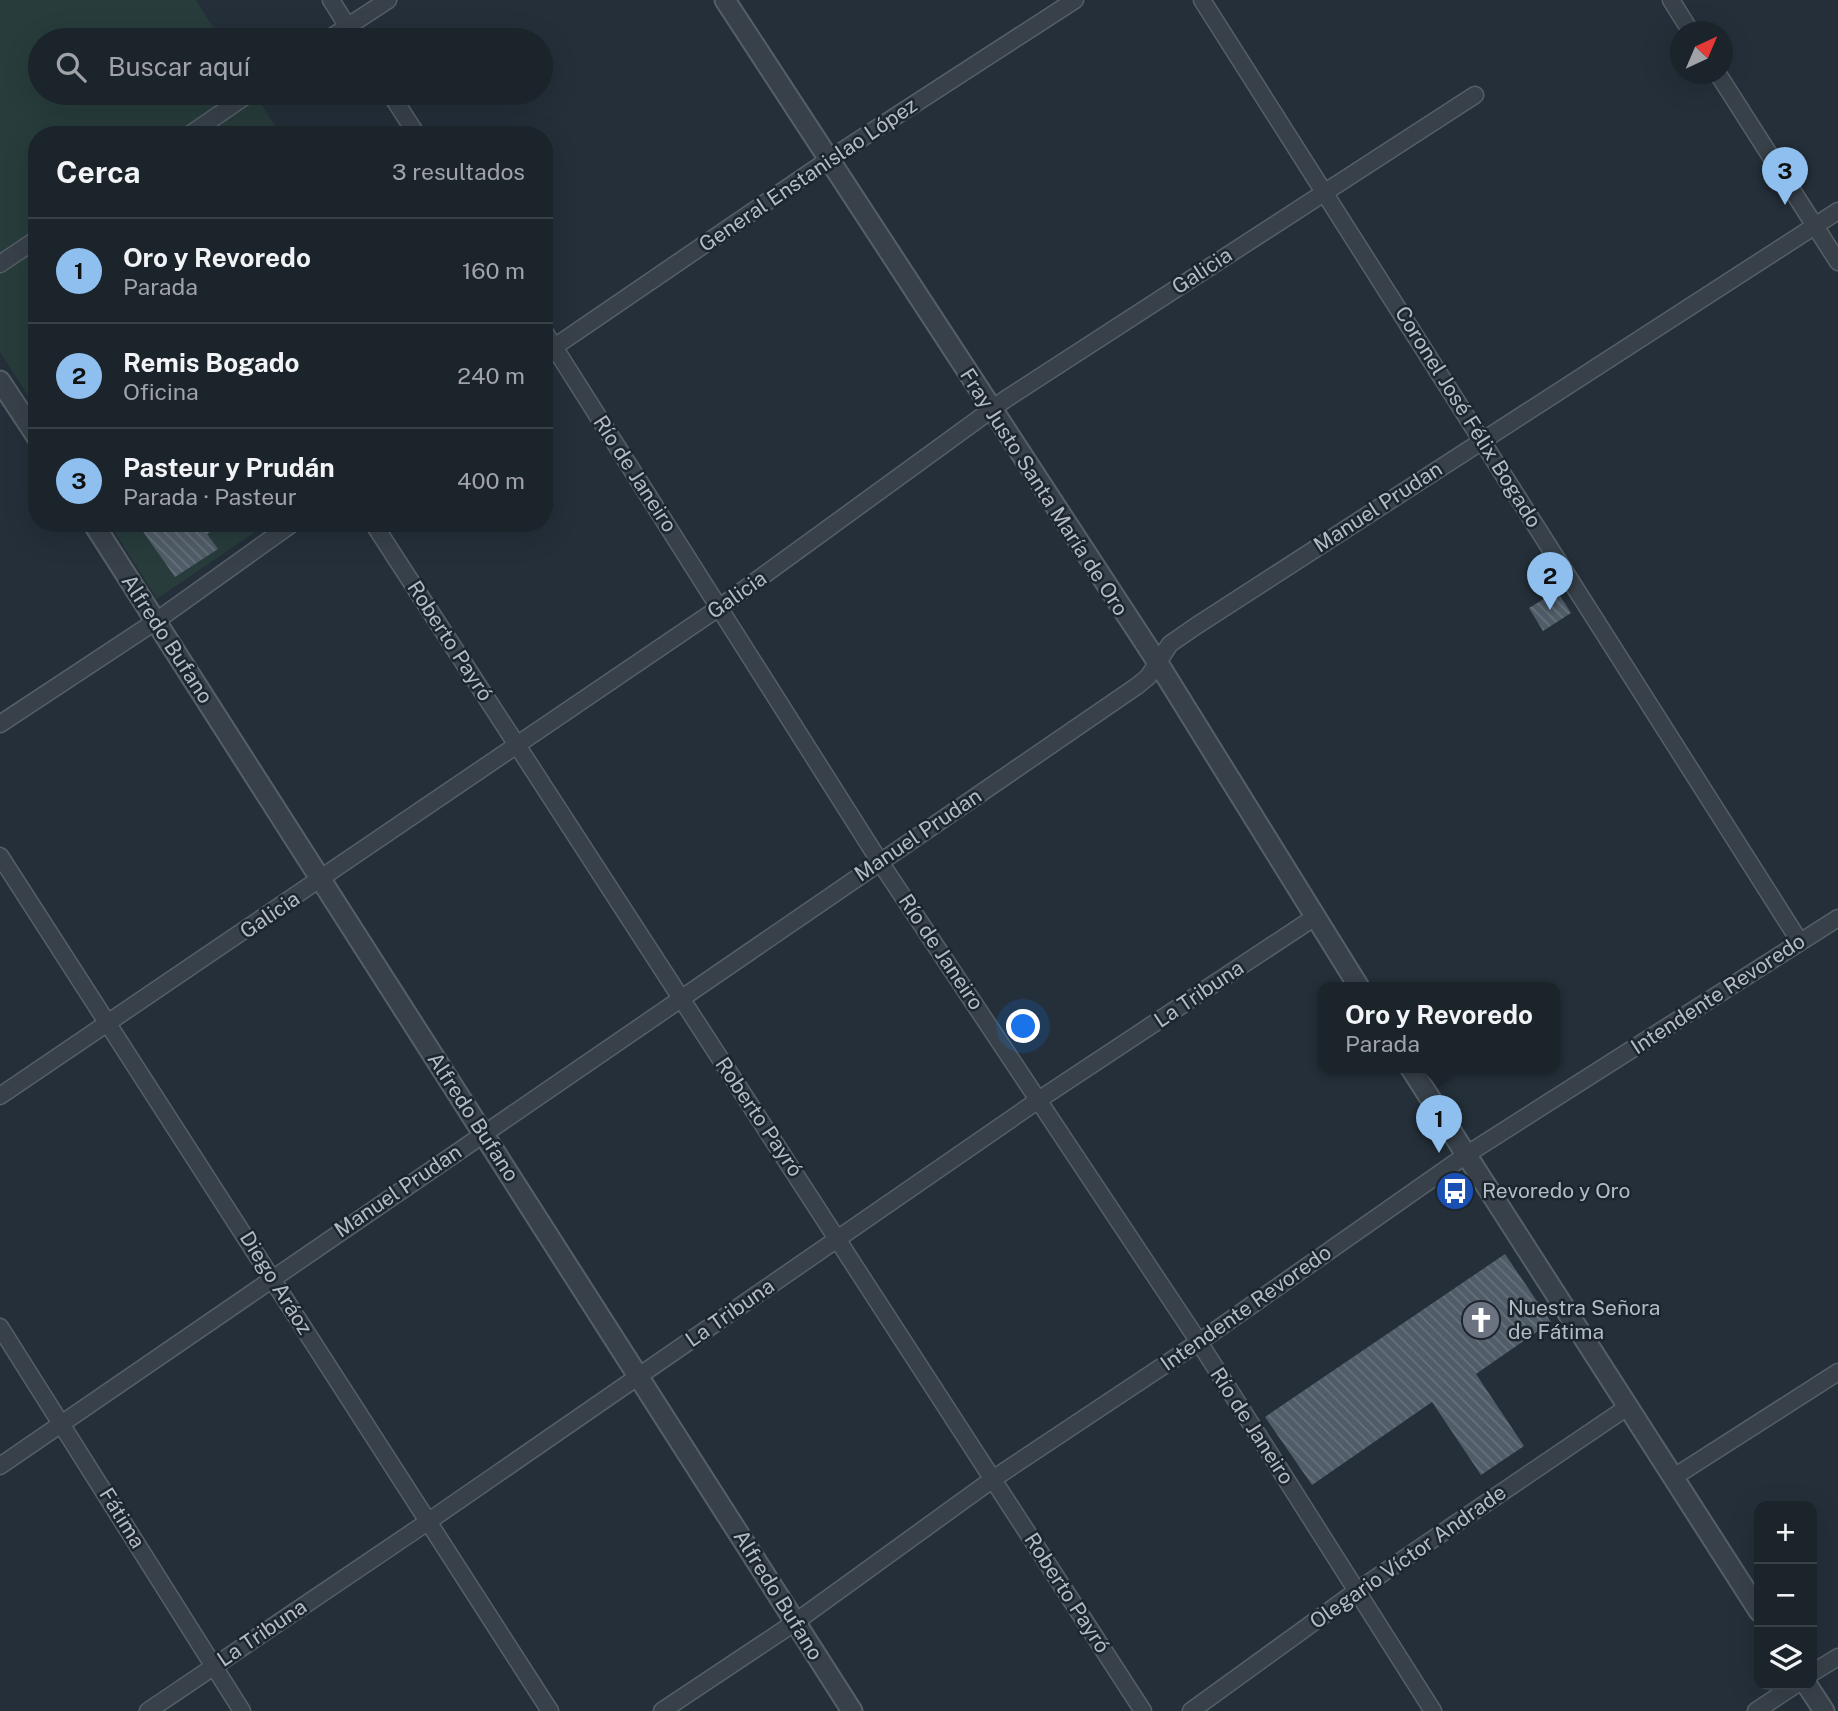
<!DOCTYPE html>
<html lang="es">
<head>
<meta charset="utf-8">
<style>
	body { margin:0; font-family:"Public Sans",sans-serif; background:#242b33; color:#f1f3f6 }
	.controls { position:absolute; right:21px; bottom:21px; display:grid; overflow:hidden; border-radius:14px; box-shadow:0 7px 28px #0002 }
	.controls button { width:63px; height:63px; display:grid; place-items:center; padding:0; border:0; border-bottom:2px solid #394047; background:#1b232b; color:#f1f3f6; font:35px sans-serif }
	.compass { position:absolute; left:1670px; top:21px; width:63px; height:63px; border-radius:50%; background:#1b232b; box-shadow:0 7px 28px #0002; rotate:44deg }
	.you { position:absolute; left:1024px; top:1027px; width:24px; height:24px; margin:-18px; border:5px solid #fff; border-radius:50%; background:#1a73e8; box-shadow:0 0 0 10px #1a73e833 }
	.badge { display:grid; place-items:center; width:46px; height:46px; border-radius:50%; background:#8fbfee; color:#111; font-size:23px; font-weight:700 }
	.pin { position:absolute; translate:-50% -58px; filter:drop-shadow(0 2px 4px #0008) }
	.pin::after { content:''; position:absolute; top:37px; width:24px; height:21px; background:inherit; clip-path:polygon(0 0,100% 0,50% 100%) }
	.popup { position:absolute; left:1318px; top:982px; width:242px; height:91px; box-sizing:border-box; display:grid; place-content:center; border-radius:14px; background:#1b232b; filter:drop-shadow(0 2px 5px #0005); font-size:23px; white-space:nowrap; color:#a0a4a9 }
	.popup b { font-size:26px; color:#f1f3f6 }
	.popup::after { content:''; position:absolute; left:50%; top:100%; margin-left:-14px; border:14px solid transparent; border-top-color:#1b232b }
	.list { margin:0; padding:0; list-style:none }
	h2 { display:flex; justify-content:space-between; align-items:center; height:91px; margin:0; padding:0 28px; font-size:30px }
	h2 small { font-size:23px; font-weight:400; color:#a0a4a9 }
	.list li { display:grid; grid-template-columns:46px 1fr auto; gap:21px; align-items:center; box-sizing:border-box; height:105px; padding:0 28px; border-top:2px solid #394047 }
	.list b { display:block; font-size:26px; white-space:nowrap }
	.list p { margin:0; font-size:23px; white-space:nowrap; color:#a0a4a9 }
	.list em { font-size:23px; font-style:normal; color:#a0a4a9 }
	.icon { flex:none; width:38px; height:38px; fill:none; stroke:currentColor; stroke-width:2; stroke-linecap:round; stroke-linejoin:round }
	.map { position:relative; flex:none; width:1838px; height:1711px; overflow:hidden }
	.search { position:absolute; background:#1b232b; box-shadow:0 7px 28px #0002; left:28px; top:28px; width:525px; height:77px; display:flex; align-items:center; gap:18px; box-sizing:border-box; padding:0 24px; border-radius:38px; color:#a0a4a9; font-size:26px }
	.panel { position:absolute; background:#1b232b; box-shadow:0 7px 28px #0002; left:28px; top:126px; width:525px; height:406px; border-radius:28px }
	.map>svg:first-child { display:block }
</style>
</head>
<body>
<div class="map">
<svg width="1838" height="1711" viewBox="0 0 1838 1711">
	<defs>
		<pattern id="building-back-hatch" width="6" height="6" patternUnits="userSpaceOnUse" patternTransform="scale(1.75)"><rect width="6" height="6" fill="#505c67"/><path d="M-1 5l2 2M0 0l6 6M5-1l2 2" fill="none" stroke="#67717b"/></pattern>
	</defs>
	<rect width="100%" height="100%" fill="#242f39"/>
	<!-- pitch -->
	<path fill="#273c3b" d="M0,0H196L221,40H40V93H254L281,135H37V410L0,352Z
		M109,523H268L157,599Z"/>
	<!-- building -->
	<path fill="url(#building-back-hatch)" d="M137,523H223L207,534L218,549L175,577Z
		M1557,591L1571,613L1543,631L1529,608Z
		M1505,1254L1551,1322L1476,1374L1524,1446L1481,1475L1432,1402L1312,1485L1265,1417Z"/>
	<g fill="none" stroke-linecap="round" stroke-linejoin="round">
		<!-- minor casing -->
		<g stroke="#565f67" stroke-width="19">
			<path id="minor" d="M331,0L356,40
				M1202,0L1800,942
				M1671,0L1691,32
				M327,40L388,0
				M1718,74L1838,262
				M390,93L417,135
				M189,135L250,93
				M0,264L37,239
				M544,331L880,862L1199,1342L1433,1711
				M544,354L828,160L1075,0
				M373,523L1143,1711
				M0,724L156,621L293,523
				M0,856L550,1711
				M0,1096L720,607L1006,399L1475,95
				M0,1327L242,1711
				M0,1466L1137,686L1148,677L1170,644L1196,626L1838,211
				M1674,1477L1838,1372
				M1812,1673L1838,1657
				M148,1711L426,1523L1040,1099L1315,917
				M662,1711L794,1623L993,1479L1199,1342L1466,1155L1838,918
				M1191,1711L1358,1590L1629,1406
				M1756,1711L1795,1685"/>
		</g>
		<!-- tertiary casing -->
		<g stroke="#565f67" stroke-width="23">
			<path id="tertiary" d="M725,0L1158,663L1359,987
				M0,381L37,437
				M93,523L852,1711
				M1410,1067L1759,1611
				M1807,1685L1824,1711"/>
		</g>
		<!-- minor -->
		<use href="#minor" stroke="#384149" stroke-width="16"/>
		<!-- tertiary -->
		<use href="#tertiary" stroke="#384149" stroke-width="19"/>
	</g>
	<!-- icons -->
	<defs>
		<g id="bus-disc" transform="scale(2.0125)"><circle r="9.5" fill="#1a4fb4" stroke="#1d262e"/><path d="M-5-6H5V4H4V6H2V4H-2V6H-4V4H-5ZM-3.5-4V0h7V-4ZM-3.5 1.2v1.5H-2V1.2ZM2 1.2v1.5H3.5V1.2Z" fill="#fff"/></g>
		<g id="church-disc" transform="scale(2.0125)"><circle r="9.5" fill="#6b7280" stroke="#1d262e"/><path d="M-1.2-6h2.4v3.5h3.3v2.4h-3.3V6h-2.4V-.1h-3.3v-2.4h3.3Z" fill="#fff"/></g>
	</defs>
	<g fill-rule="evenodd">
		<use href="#bus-disc" x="1455" y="1191"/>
		<use href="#church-disc" x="1481" y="1320"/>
	</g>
	<g text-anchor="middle" stroke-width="5" stroke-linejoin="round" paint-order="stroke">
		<!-- street labels -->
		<g font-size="21" fill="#b3bcc5" stroke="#1d262e">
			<text transform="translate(808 175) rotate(-34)" y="7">General Enstanislao López</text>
			<text transform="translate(1202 271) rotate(-33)" y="7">Galicia</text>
			<text transform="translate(1468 417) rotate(58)" y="7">Coronel José Félix Bogado</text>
			<text transform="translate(635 474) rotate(57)" y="7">Río de Janeiro</text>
			<text transform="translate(1044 492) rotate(57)" y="7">Fray Justo Santa María de Oro</text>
			<text transform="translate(1378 507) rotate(-33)" y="7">Manuel Prudan</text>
			<text transform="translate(737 595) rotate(-35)" y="7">Galicia</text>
			<text transform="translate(167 639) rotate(57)" y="7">Alfredo Bufano</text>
			<text transform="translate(450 641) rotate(57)" y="7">Roberto Payró</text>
			<text transform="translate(918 835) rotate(-34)" y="7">Manuel Prudan</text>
			<text transform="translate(270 915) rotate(-34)" y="7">Galicia</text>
			<text transform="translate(941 952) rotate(56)" y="7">Río de Janeiro</text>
			<text transform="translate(1199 994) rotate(-34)" y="7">La Tribuna</text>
			<text transform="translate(1718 994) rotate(-33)" y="7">Intendente Revoredo</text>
			<text transform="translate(473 1117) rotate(57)" y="7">Alfredo Bufano</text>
			<text transform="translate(759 1117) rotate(56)" y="7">Roberto Payró</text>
			<text transform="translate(398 1191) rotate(-34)" y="7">Manuel Prudan</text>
			<text transform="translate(276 1283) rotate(58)" y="7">Diego Aráoz</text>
			<text transform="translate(1246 1308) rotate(-35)" y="7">Intendente Revoredo</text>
			<text transform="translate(730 1313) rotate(-35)" y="7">La Tribuna</text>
			<text transform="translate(1252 1426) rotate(57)" y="7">Río de Janeiro</text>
			<text transform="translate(122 1518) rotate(58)" y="7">Fátima</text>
			<text transform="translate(1408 1557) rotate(-35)" y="7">Olegario Víctor Andrade</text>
			<text transform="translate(1067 1593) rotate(57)" y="7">Roberto Payró</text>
			<text transform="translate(778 1595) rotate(58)" y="7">Alfredo Bufano</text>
			<text transform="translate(262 1633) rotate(-34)" y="7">La Tribuna</text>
		</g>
		<!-- poi labels -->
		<g font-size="21" fill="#b3bcc5" stroke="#1d262e" text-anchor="start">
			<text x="1482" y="1198">Revoredo y Oro</text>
			<text x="1508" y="1315">Nuestra Señora<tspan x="1508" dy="24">de Fátima</tspan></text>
		</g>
	</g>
</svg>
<div class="controls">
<button>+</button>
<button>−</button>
<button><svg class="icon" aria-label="layers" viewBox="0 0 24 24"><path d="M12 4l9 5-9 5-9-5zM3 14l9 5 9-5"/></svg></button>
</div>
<svg class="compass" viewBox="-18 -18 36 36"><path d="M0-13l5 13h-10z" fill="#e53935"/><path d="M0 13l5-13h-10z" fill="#a0a4a9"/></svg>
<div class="you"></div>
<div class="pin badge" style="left:1439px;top:1153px">1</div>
<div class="popup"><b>Oro y Revoredo</b>Parada</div>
<div class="pin badge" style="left:1550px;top:610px">2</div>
<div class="pin badge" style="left:1785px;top:205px">3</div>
<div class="search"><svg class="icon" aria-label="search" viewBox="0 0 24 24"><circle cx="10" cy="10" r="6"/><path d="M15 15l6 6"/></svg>Buscar aquí</div>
<section class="panel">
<h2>Cerca<small>3 resultados</small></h2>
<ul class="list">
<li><span class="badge">1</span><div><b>Oro y Revoredo</b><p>Parada</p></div><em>160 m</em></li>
<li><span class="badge">2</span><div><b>Remis Bogado</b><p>Oficina</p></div><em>240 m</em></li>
<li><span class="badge">3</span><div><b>Pasteur y Prudán</b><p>Parada · Pasteur</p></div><em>400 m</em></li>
</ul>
</section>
</div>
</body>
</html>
